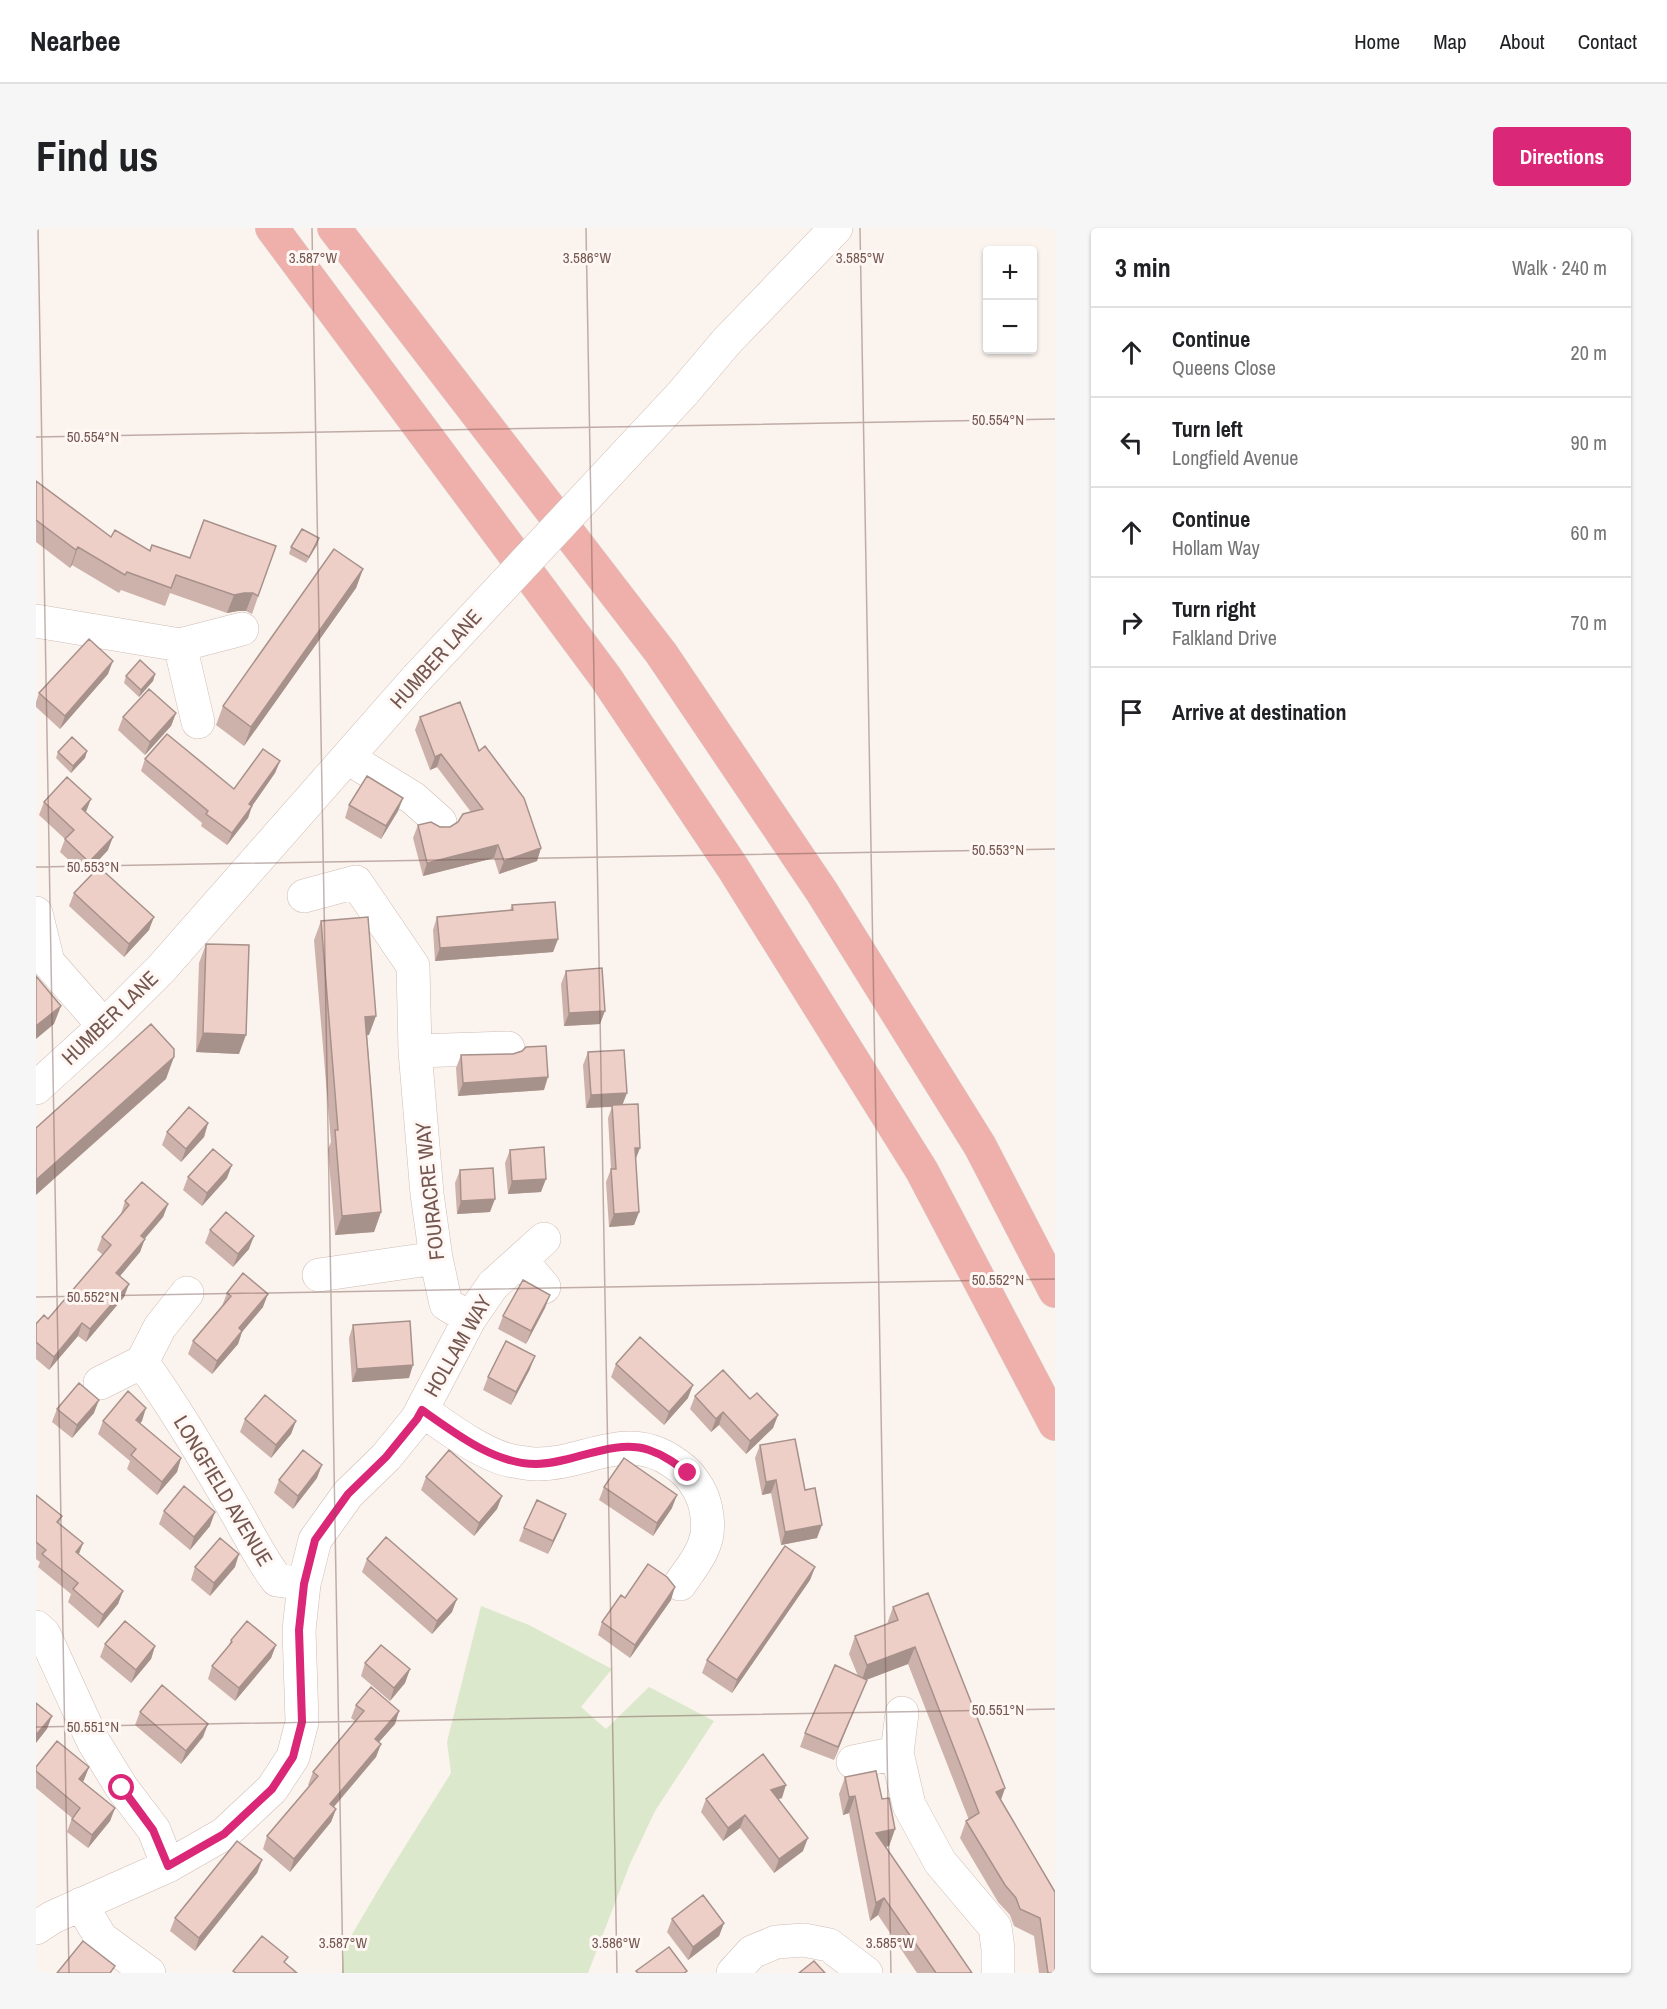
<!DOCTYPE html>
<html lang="en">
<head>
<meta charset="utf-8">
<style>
	body { margin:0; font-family:"Archivo Narrow",sans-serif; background:#f6f6f6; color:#202124 }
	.controls { position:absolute; right:18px; top:18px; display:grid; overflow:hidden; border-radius:6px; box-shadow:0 2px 4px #0004 }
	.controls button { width:54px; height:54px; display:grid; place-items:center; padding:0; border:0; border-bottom:2px solid #e0e0e0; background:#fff; color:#202124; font:30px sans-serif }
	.stop { position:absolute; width:18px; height:18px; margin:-14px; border:4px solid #db2777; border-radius:50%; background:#fff }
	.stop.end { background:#db2777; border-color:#fff; box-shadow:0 2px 6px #0008 }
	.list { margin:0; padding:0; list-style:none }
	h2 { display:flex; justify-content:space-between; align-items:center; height:78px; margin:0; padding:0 24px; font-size:26px }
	h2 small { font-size:20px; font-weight:400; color:#757577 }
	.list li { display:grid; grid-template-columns:39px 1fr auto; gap:18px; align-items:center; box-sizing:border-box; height:90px; padding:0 24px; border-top:2px solid #e0e0e0 }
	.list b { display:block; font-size:22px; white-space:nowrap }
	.list p { margin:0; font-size:20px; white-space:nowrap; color:#757577 }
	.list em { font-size:20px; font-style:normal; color:#757577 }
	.icon { flex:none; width:33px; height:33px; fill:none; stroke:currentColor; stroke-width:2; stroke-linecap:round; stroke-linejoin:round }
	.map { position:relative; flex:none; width:1019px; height:1745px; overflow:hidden; border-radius:6px }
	header { display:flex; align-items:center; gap:36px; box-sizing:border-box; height:84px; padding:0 30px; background:#fff; border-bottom:2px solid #e0e0e0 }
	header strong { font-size:28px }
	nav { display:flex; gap:33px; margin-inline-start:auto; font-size:21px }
	.intro { display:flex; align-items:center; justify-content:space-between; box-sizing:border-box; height:144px; padding:0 36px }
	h1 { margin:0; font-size:42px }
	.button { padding:15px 27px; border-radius:6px; background:#db2777; color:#fff; font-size:21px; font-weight:700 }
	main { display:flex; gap:36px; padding:0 36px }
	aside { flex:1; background:#fff; border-radius:6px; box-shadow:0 2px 4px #0004 }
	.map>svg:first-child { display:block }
</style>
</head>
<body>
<header>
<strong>Nearbee</strong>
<nav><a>Home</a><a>Map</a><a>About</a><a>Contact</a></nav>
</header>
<div class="intro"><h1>Find us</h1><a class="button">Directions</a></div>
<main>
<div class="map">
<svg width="1019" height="1745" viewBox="0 0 1019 1745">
	<rect width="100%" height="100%" fill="#fbf3ed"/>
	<!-- green -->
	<path fill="#dce8cc" d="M445,1378L493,1397L576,1441L545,1479L570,1501L613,1459L678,1493L619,1583L594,1636L552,1745H306L308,1720L348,1652L415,1545L411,1514Z"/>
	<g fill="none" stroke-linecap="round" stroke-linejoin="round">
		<!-- minor casing -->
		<g stroke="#cfbcb5" stroke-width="34">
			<path id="minor" d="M647,165L691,113L800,0
				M0,393L144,417L206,401
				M144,417L162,494
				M312,530L377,570L404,594
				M268,668L320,654L377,738L379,823L391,966L400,1030L410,1076L434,1090
				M0,685L12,734L68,798
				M379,823L472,820
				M0,860L68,798L125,741L381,450
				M485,1032L508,1059
				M283,1047L400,1030
				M64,1155L106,1134
				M386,1182C410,1199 448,1228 477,1233C484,1234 493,1236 500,1236C549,1237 589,1201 637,1234C649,1242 654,1247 662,1260C671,1275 675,1300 668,1317C664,1330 652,1344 644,1356
				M268,1356L279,1312L312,1266L350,1229L381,1191L434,1090L457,1057L508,1011
				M0,1399L8,1406L57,1513L86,1560L118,1602L132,1638
				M866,1485L861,1525L873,1577L904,1634L959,1699L962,1721V1745
				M817,1534L861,1525
				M45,1676L65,1710L113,1745
				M0,1700L17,1689L132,1638L188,1606L236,1561L257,1529L266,1494L263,1402L268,1356L241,1352C224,1330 213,1306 199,1282C169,1231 140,1181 106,1134L124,1099L151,1065
				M697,1745L716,1724L740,1714L768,1712L793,1717L830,1745"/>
		</g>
		<!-- highway casing -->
		<g stroke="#d8d0ce" stroke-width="34">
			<path id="highway" d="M236,0L570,450L697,640L886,943L1019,1196
				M298,0L625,425L786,664L944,918L1019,1063"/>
		</g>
		<!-- minor -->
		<use href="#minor" stroke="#fff" stroke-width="33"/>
		<!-- highway -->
		<use href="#highway" stroke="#efafaa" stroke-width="33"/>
		<!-- minor-bridge casing -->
		<g stroke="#cfbcb5" stroke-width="34" stroke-linecap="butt">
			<path id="minor-bridge" d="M381,450L647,165"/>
		</g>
		<!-- minor-bridge -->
		<use href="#minor-bridge" stroke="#fff" stroke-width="33"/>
	</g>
	<!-- wall -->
	<path fill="#cdb2ab" d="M0,253L75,309L114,323L154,330L240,318L216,386L210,383H202L191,385L134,365L129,378L85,362L83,365L36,337L34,340L0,314Z
		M281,317L270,335L253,326L255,319Z
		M327,341L320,360L208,518L180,497L187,478Z
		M72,446L24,501L0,479V474L3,465Z
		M119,446L117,453L103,469L88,455L90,448Z
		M140,485L135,498L109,527L82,502L87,489Z
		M384,489L443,523L505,620L501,633L463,646L458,630L387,648L377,610L382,597L414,599L422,594L435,584L401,539L394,542L379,502Z
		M51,523L49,530L35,545L20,530L22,524Z
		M109,531L198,561L244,533L239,545L216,578L212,590L191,617L165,598L166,595L105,543Z
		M367,570L362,583L345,611L309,590L313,577Z
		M8,574L50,585L72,622L49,647L24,624L29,611L3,587Z
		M38,665L113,702L88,729L33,678Z
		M476,677L522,711L517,724L399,733L397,702L401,689L474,682Z
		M285,693L333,807H331L345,984L338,1004L299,1007L292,921L295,914L278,712Z
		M170,716L203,826L160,824L163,735Z
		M530,743L564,796L528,798L525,756Z
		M552,824L586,877L599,933L603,984L598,997L573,999L570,954L575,941L572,890L576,879L550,880L547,837Z
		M425,827L508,862L422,868L420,840Z
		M172,895L168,909L145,934L126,917L131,904Z
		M474,922L505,964L472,966L469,935Z
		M424,942L454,984L421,986L419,955Z
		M152,949L191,950L166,978L147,962Z
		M89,973L132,976L127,989L108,1011L104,1024L83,1049L93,1056L88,1069L50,1114L42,1108L13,1142L0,1131V1096L12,1091L67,1027L61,1022L66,1009L85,986Z
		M174,1002L213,1021L197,1039L169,1015Z
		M191,1065L227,1079L206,1104L202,1116L176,1146L152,1126L157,1113L186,1078Z
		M514,1067L509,1080L490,1116L462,1101L467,1088Z
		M317,1097L373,1150L316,1154L313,1110Z
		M580,1136L652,1170L628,1197L575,1149Z
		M494,1141L475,1177L447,1162L452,1149Z
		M659,1168L714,1171L742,1187L737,1200L710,1226L683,1197L675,1204L654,1181Z
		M21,1181L58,1185L36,1210L16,1194Z
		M209,1191L260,1193L255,1206L235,1230L204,1204Z
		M67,1193H106L104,1195L145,1230L141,1244L121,1267L91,1241L94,1233L62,1206Z
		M724,1217L769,1262L781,1310L745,1317L735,1265L726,1267L719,1230Z
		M390,1249L466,1268L461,1281L438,1308L385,1262Z
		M281,1250L257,1281L238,1265L243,1252Z
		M568,1259L636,1280L617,1308L563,1272Z
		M0,1267L26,1288L23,1296L47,1315L43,1326L87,1363L82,1376L62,1400L32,1374L35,1366L2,1339L4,1334L0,1331Z
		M128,1283L174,1298L154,1322L123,1296Z
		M525,1299L512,1326L483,1313L488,1300Z
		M331,1331L416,1384L396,1406L326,1344Z
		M159,1339H199L174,1368L155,1352Z
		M779,1339L774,1352L696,1465L666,1445L671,1432Z
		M589,1370L635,1372L594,1430L562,1407L566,1394Z
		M857,1379L969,1560L965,1572L1019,1664V1745H1003L998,1708L978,1698L974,1687L962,1674L924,1610L930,1593L933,1592L872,1436L830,1452L798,1532L764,1519L769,1505L822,1448L813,1426L819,1408L851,1396Z
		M195,1412L240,1417L235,1430L199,1473L172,1451L176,1438L192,1419Z
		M69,1416L119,1418L115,1431L95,1455L64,1429Z
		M329,1435L374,1441L369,1455L354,1473L325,1448Z
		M320,1477L363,1483L359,1496L343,1514L345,1516L340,1529L298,1579L300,1581L295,1594L254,1644L227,1621L231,1608L274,1558L272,1557L277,1544L319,1493L315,1490Z
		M104,1484L167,1509L145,1536L99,1497Z
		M0,1539H53L47,1554L79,1580L74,1593L52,1620L31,1604L36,1590L0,1560Z
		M809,1549L846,1571L859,1601L853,1618L849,1619L936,1745H881L842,1687L834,1693L813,1585L807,1587L803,1566Z
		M746,1570L742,1571L767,1623L738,1645L704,1600L687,1613L665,1584L670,1571Z
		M226,1632L221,1645L159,1723L134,1703L139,1690Z
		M636,1691L688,1695L683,1708L652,1732L631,1704Z"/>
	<!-- shaded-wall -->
	<path fill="#a7918b" d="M283,310L281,317L270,335L273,329Z
		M42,319L36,337L34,340L40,322Z
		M327,341L320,360L208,518L215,499Z
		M208,365H217L210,383H202L191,385L198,367Z
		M77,433L72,446L24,501L29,488Z
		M119,446L117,453L103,469L105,462Z
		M140,485L135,498L109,527L114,514Z
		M51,523L49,530L35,545L37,538Z
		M405,526L401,539L394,542L399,529Z
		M244,533L239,545L216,578L212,590L191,617L196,605L213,576Z
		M367,570L362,583L345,611L350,598Z
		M55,571L50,584L46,581Z
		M77,609L72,622L49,647L53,634Z
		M462,617L458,630L387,648L391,635Z
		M505,620L501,633L463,646L468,633Z
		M118,689L113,702L88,729L93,716Z
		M522,711L517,724L399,733L404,720Z
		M25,778L18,796L0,811V798Z
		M569,783L564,796L528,798L533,785Z
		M340,788L333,807L322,808L329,789Z
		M167,805L210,807L203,826L160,824Z
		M138,829L130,851L0,967V952Z
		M512,849L508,862L422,868L427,855Z
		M591,865L586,878L550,880L555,867Z
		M172,895L168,909L145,934L150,921Z
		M599,920H604L599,933Z
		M196,937L191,950L166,978L171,965Z
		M510,951L505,964L472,966L476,953Z
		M459,971L454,984L421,986L425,973Z
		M132,976L127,989L100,1021L105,1008Z
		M345,984L338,1004L299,1007L306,988Z
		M603,984L598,997L573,999L578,986Z
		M218,1008L213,1021L197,1039L202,1026Z
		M109,1011L104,1024L75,1059L80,1045Z
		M93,1056L88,1069L50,1114L54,1101Z
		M232,1066L227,1079L206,1104L202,1116L176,1146L181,1133L203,1100Z
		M514,1067L509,1080L490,1116L495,1103Z
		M46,1095L42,1108L13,1142L18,1129Z
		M499,1128L494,1141L475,1177L480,1164Z
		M377,1137L373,1150L316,1154L321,1141Z
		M657,1157L652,1170L628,1197L633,1184Z
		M63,1172L58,1185L36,1210L41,1197Z
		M110,1180L106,1193L95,1205L100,1192Z
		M687,1184L683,1197L675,1204L680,1191Z
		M742,1187L737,1200L710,1226L714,1213Z
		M260,1193L255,1206L235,1230L240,1217Z
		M145,1230L141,1244L121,1267L126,1254Z
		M286,1237L281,1250L257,1281L262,1268Z
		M740,1252L735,1265L726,1267L730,1254Z
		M641,1267L636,1280L617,1308L621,1295Z
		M466,1268L461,1281L438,1308L443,1295Z
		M179,1284L174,1298L154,1322L158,1309Z
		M530,1286L525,1299L512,1326L517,1313Z
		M786,1297L781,1310L745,1317L749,1304Z
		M47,1315L42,1328L40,1324Z
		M203,1326L199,1339L174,1368L178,1355Z
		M779,1339L774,1352L696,1465L701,1452Z
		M639,1359L635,1372L594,1430L599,1417Z
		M87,1363L82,1376L62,1400L67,1387Z
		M421,1371L416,1384L396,1406L401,1393Z
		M240,1417L235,1430L199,1473L203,1460Z
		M119,1418L115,1431L95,1455L100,1442Z
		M879,1419L872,1436L830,1452L798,1532L831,1437Z
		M374,1441L369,1455L354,1473L358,1460Z
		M363,1483L359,1496L334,1524L339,1511Z
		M16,1488L11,1501L0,1515V1507Z
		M172,1496L167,1509L145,1536L150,1523Z
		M345,1516L340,1529L289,1589L294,1576Z
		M53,1539L48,1552L38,1564L43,1551Z
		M750,1557L746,1570L730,1575L735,1562Z
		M969,1560L963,1577L960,1564Z
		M819,1568L813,1585L807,1587L813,1569Z
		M79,1580L74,1593L52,1620L56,1607Z
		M300,1581L295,1594L254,1644L258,1631Z
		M709,1587L704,1600L687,1613L692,1600Z
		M859,1601L853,1618L833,1622L840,1605Z
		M772,1610L767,1623L738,1645L743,1631Z
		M226,1632L221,1645L159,1723L163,1710Z
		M848,1670L842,1687L834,1693L840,1675Z
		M688,1695L683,1708L652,1732L657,1719Z"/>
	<!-- building -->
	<path fill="#eecfc7" stroke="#a7918b" stroke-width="1.5" d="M0,253L75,309L79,302L114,323L116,317L154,330L168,292L240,318L222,368L217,365H208L198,367L140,347L135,360L91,344L89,347L42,319L40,322L0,292Z
		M266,301L283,310L273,329L255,319Z
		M298,321L327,341L215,499L187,478Z
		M53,411L77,433L29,488L3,465Z
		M104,432L119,446L105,462L90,448Z
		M113,461L140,485L114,514L87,489Z
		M424,474L443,523L449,518L488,570L505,620L468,633L462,617L391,635L382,597L395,594L404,599H414L422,594L427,586L447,581L405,526L399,529L384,489Z
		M131,506L198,561L227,521L244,533L213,576L216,578L196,605L170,586L172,583L109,531Z
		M36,509L51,523L37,538L22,524Z
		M331,548L367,570L350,598L313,577Z
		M31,549L55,571L46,581L77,609L53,634L29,611L38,602L8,574Z
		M63,639L118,689L93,716L38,665Z
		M519,674L522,711L404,720L401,689L477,682L476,677Z
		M332,689L340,788L329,789L345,984L306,988L299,902H302L285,693Z
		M170,716L213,717L210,807L167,805Z
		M566,740L569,783L533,785L530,743Z
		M0,748L25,778L0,798Z
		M115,796L138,821V829L0,952V900Z
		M510,818L512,849L427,855L425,827L477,826L486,823L490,819Z
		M588,822L591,865L555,867L552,824Z
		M602,876L604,920H599L603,984L578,986L575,941H580L576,877Z
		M153,879L172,895L150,921L131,904Z
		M508,919L510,951L476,953L474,922Z
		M177,921L196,937L171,965L152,949Z
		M457,940L459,971L425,973L424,942Z
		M106,954L132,976L105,1008L109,1011L80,1045L93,1056L54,1101L46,1095L18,1129L0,1114V1096L8,1087L12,1091L75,1017L66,1009L93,977L89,973Z
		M190,984L218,1008L202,1026L174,1002Z
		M207,1045L232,1066L203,1100L206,1103L181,1133L157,1113L195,1068L191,1065Z
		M487,1052L514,1067L495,1103L467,1088Z
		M374,1093L377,1137L321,1141L317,1097Z
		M604,1109L657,1157L633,1184L580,1136Z
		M470,1113L499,1128L480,1164L452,1149Z
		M687,1142L714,1171L721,1165L742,1187L714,1213L687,1184L680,1191L659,1168Z
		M43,1155L63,1172L41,1197L21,1181Z
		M92,1163L110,1180L100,1192L145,1230L126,1254L95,1227L100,1221L67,1193Z
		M229,1167L260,1193L240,1217L209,1191Z
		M759,1211L769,1262L779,1260L786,1297L749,1304L740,1252L730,1254L724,1217Z
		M267,1222L286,1237L262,1268L243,1252Z
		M413,1222L466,1268L443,1295L390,1249Z
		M588,1230L641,1267L621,1295L568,1259Z
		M148,1258L179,1284L158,1309L128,1283Z
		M0,1267L26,1288L21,1294L47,1315L40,1324L87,1363L67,1387L37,1361L42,1355L6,1326L10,1322L0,1314Z
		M501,1272L530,1286L517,1313L488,1300Z
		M350,1309L421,1371L401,1393L331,1331Z
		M184,1310L203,1326L178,1355L159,1339Z
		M749,1318L779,1339L701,1452L671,1432Z
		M612,1336L631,1349L639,1359L599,1417L566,1394L585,1367L589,1370Z
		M892,1365L969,1560L960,1564L1019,1664V1745H1012L1004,1690L984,1681L980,1670L969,1657L930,1593L943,1585L879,1419L831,1437L819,1408L862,1392L857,1379Z
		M89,1393L119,1418L100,1442L69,1416Z
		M211,1393L240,1417L203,1460L176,1438L196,1414L195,1412Z
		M345,1417L374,1441L358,1460L329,1435Z
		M799,1437L831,1452L802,1519L769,1505Z
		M126,1457L172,1496L150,1523L104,1484Z
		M335,1459L363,1483L339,1511L345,1516L294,1576L300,1581L258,1631L231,1608L282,1548L277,1544L328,1483L320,1477Z
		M0,1475L16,1488L0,1507Z
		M21,1513L53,1539L43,1551L79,1580L56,1607L36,1591L44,1580L0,1543V1539Z
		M727,1526L750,1557L735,1562L772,1610L743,1631L709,1587L692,1600L670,1571Z
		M840,1543L846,1571L853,1570L859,1601L840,1605L936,1745H900L848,1670L840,1675L819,1568L813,1569L809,1549Z
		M201,1613L226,1632L163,1710L139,1690Z
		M667,1667L688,1695L657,1719L636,1691Z
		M226,1708L252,1729L248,1734L261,1745H200L197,1743Z
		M47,1713L79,1738L74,1745H21Z
		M633,1719L651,1743L648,1745H602L600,1743Z
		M778,1733L789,1745H763Z"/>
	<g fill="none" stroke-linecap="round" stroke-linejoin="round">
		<!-- route -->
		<path stroke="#db2777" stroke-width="8" d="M86,1560L117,1602L132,1638L188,1606L236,1561L257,1529L266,1494L263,1402L268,1356L279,1312L312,1266L350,1229L381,1191L386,1182C419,1205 458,1236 500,1236C537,1236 576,1210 613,1222C628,1227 640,1236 652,1245"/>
	</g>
	<!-- ticks -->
	<path fill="none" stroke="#755751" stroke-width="1.5" stroke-opacity="0.45" d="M2,0L33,1745M276,0L307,1745M550,0L581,1745M824,0L855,1745M0,209L1019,191M0,639L1019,621M0,1069L1019,1051M0,1499L1019,1481"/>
	<g text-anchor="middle" stroke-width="6" stroke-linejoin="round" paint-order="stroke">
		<!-- street labels -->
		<g font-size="21" fill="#755751" stroke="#fef7f3">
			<text transform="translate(400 431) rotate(-48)" y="7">HUMBER LANE</text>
			<text transform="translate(74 790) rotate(-44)" y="7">HUMBER LANE</text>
			<text transform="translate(394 963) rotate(-96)" y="7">FOURACRE WAY</text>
			<text transform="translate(422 1118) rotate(-60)" y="7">HOLLAM WAY</text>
			<text transform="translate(187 1263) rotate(59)" y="7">LONGFIELD AVENUE</text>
		</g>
	</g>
	<g font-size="15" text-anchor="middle" fill="#755751" stroke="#fef7f3" stroke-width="6" stroke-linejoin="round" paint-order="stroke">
		<text x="277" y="35">3.587°W</text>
		<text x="551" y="35">3.586°W</text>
		<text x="824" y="35">3.585°W</text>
		<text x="962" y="197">50.554°N</text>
		<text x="57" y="214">50.554°N</text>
		<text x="962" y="627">50.553°N</text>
		<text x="57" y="644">50.553°N</text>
		<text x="962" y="1057">50.552°N</text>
		<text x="57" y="1074">50.552°N</text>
		<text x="962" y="1487">50.551°N</text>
		<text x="57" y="1504">50.551°N</text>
		<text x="307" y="1720">3.587°W</text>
		<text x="580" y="1720">3.586°W</text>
		<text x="854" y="1720">3.585°W</text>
	</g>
</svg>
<div class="controls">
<button>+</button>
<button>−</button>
</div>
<div class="stop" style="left:86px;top:1560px"></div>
<div class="stop end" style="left:652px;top:1245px"></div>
</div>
<aside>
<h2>3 min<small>Walk · 240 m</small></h2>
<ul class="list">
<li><svg class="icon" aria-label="ahead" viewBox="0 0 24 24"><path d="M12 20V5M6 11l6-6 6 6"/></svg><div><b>Continue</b><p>Queens Close</p></div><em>20 m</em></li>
<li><svg class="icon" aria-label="left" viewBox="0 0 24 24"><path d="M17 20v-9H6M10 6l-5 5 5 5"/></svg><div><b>Turn left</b><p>Longfield Avenue</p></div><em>90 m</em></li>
<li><svg class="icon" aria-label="ahead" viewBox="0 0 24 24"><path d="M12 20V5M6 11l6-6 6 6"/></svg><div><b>Continue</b><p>Hollam Way</p></div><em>60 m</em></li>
<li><svg class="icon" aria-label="right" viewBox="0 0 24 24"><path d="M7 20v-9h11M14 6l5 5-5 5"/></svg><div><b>Turn right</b><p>Falkland Drive</p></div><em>70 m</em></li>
<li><svg class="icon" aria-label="arrive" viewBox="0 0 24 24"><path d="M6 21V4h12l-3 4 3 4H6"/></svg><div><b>Arrive at destination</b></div></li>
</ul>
</aside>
</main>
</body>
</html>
